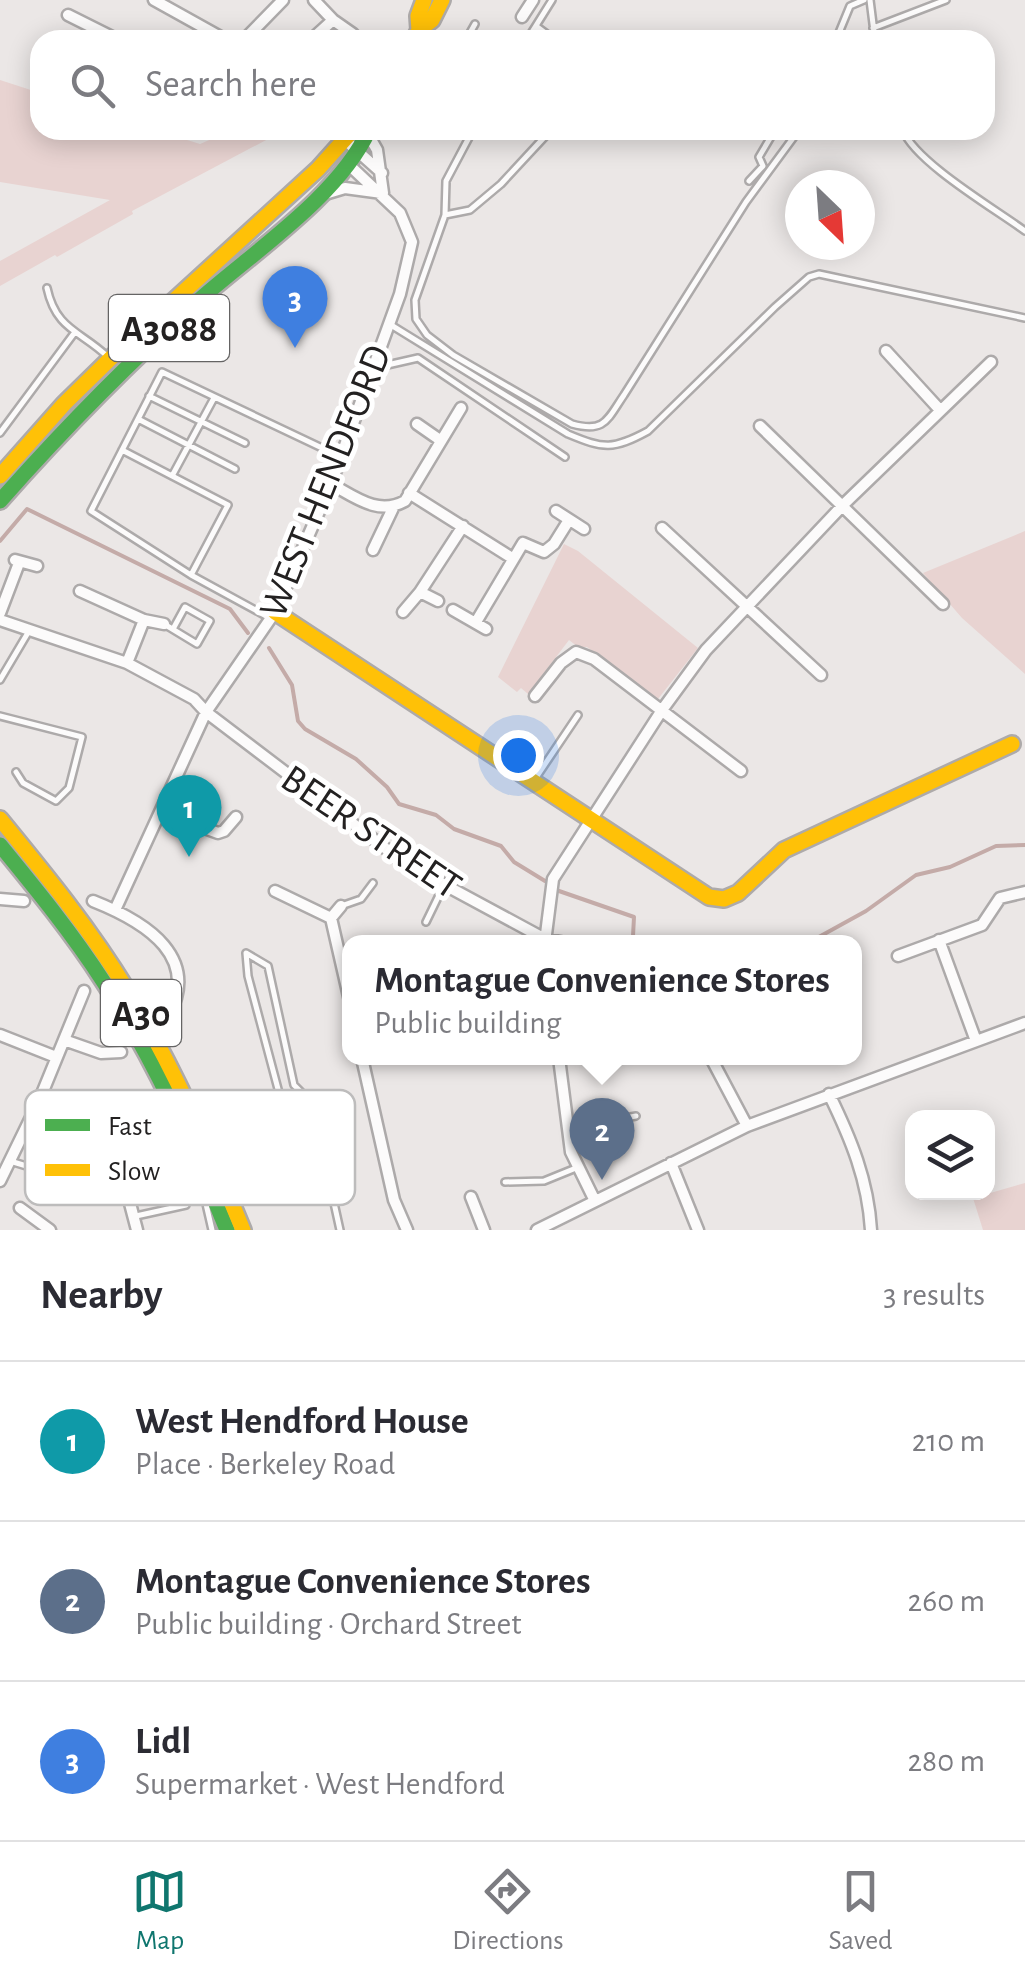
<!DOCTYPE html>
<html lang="en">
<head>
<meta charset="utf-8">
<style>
	body { margin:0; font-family:"Alegreya Sans",sans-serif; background:#f2f2f3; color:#2b2b33 }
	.controls { position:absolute; right:30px; bottom:30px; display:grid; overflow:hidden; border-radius:20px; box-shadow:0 5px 25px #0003 }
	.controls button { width:90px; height:90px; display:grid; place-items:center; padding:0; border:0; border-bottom:2px solid #e1e1e2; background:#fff; color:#2b2b33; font:50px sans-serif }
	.compass { position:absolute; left:785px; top:170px; width:90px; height:90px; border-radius:50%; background:#fff; box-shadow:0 5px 25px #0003; rotate:155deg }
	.you { position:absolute; left:518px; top:755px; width:35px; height:35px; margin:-25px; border:8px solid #fff; border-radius:50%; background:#1a73e8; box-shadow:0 0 0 15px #1a73e833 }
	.badge { display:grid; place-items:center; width:65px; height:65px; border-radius:50%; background:#0f766e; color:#fff; font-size:32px; font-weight:700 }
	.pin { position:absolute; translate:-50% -82px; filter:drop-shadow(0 2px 5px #0008) }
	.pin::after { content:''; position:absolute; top:52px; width:35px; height:30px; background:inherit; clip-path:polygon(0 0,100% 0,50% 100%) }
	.popup { position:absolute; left:342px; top:935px; width:520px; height:130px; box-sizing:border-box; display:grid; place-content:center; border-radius:20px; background:#fff; filter:drop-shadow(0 2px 8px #0005); font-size:32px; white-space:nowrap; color:#7c7c81 }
	.popup b { font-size:38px; color:#2b2b33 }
	.popup::after { content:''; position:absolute; left:50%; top:100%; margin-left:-20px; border:20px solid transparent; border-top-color:#fff }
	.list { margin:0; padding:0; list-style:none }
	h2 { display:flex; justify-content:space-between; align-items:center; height:130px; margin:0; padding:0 40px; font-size:42px }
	h2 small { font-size:32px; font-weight:400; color:#7c7c81 }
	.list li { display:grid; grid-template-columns:65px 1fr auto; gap:30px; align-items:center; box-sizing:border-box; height:160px; padding:0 40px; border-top:2px solid #e1e1e2 }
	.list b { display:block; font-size:38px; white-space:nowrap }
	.list p { margin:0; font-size:32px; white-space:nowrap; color:#7c7c81 }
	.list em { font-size:32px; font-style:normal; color:#7c7c81 }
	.icon { flex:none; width:55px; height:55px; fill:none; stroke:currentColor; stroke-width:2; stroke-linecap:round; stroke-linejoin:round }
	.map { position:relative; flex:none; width:1025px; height:1230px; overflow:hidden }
	.search { position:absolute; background:#fff; box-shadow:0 5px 25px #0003; left:30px; right:30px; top:30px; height:110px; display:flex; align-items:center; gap:25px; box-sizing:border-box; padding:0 35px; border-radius:30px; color:#7c7c81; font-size:38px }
	.sheet { height:610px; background:#fff }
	nav { display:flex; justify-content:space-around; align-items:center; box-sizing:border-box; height:140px; border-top:2px solid #e1e1e2; background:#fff; font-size:28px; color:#7c7c81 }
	nav a { display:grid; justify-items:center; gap:5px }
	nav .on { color:#0f766e }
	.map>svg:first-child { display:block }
</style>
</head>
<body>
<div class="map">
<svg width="1025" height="1230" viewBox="0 0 1025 1230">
	<rect width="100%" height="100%" fill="#ebe7e6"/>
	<!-- green -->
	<path fill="#e8d3d1" d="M0,80L40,93V130H155L200,144L232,130H285L132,211L133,214L57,257L55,255L0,286V261L110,200L0,182Z
		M1025,531V674L962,618L923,573Z
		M564,544L578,551L698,648L658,699L587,647H578L569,640L528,694L521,688L517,692L498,677Z
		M1025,1183V1230H983L973,1198Z"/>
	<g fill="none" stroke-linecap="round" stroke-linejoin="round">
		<!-- stream -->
		<path stroke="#c4aba8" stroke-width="4" d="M0,541L27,509L230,609L248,633
			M269,648L292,685L298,721L305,729L356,759L387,787L399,804L436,815L454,829L501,846L514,862L545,881
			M559,891L634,917L633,936L643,942
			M801,942L817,938L866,911L916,875L950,867L996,846L1025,845"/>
		<!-- lane casing -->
		<g stroke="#adaaaa" stroke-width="10">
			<path id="lane" d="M870,0L875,40
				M536,26L555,40
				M873,28L946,0
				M466,40L475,24
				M527,40L552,0
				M836,40L850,6L864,0
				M473,130L446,181L445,215L415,300L416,319L427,335L453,355L572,424C605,433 607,420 624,395L746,202L799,130
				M903,130C915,162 995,209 1025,231
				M749,181L763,166L759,157L775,130
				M445,215L470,210L501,184L551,130
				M47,288C56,330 81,331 108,357
				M391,325L568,434C604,449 613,450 648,431L775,307L809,277L819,274L1025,318
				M374,368L418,358L565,457
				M149,396L245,443
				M138,419L235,469
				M0,433L75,332
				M122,450L228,505L191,575
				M172,476L214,398
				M268,617L191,575L91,511L162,372L341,457
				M164,624L197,644L210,621L185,607L173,629
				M0,680L29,631
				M0,716L82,737L69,788L56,801L23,783L16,772
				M535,779L578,715
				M341,906L361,899L373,883
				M426,922L443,887
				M592,1124L636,1116
				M313,1148L301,1092L294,1085L268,966L246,953L248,976L291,1138L323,1153L340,1230
				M10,1161L33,1168L81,1151
				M505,1182L544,1181L576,1168
				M206,1204L212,1230
				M136,1216L186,1205"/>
		</g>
		<!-- street casing -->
		<g stroke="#adaaaa" stroke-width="15">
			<path id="street" d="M154,0L226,40
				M68,15L118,40
				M522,17L533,0
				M333,20L353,34L354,40
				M244,40L283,0
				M311,40L333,20L314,0
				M336,132L382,173
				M369,136L377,150L383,193
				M325,194L345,188L382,193
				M886,351L940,410
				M417,424L440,440
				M760,426L943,604
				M331,484C355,497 378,516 405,501L461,408
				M409,493L512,558
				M556,511L584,529
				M662,528L821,675
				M373,550L393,508
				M15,560L37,566
				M80,591L144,620L164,624
				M420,592L438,601
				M453,610L486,629
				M403,612L420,592L463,526
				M0,613L19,563
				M0,620L127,663L194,699L206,712L406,864L545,939L561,942
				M476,622L523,543L544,552L554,544L569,520
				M127,663L144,620
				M535,696L561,663L576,652L594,659L741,771
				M161,812L218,833L224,831L236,817
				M275,891L331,918
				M0,899L24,901
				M93,901C146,922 205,958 165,1022
				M115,910L206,712L275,612L331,484L400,294L412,242L400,213L347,163
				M331,918L350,1001
				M331,918L341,906
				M939,940L976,1041
				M545,942L553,879L662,710L706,650L843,505L991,362
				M898,956L982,925L1000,898L1025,892
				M0,1035L56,1057
				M64,1040L101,1053L121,1052
				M362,1058L394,1200L407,1230
				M559,1058L571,1152L595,1201
				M711,1058L747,1126
				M829,1094C851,1139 868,1180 871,1230
				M39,1101L107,1116L137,1230
				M671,1163L698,1230
				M45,1177L119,1157
				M0,1181L39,1101L84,991
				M471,1197L484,1230
				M20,1208L50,1230
				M537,1230L747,1126L1025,1023"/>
		</g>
		<!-- fast casing -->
		<g stroke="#adaaaa" stroke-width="20">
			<path id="fast" d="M0,501C62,431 128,363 198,301C253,252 338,197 369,130
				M0,845C36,889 72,933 103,981C154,1058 192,1144 227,1230"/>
		</g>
		<!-- slow casing -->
		<g stroke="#adaaaa" stroke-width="20">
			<path id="slow" d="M419,30L418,16L424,0
				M414,40L419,30L432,20L442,0
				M0,476L64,404L110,359L318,169L353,130
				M275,612L709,897L724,899L738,893L784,850L1012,744
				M0,819C45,874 90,929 127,990C173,1066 209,1148 243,1230"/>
		</g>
		<!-- lane -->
		<use href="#lane" stroke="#fcfbfb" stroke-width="5"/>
		<!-- street -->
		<use href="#street" stroke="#fcfbfb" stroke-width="10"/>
		<!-- fast -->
		<use href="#fast" stroke="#4caf50" stroke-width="15"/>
		<!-- slow -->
		<use href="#slow" stroke="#ffc107" stroke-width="15"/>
	</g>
	<g text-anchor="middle" stroke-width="10" stroke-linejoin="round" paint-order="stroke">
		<!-- shield labels -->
		<g fill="#fff" stroke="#656464" stroke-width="2.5">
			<rect x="109" y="295" width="120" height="66" rx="8"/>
			<rect x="101" y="980" width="80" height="66" rx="8"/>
		</g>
		<g font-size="38" font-weight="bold" fill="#232121">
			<text x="169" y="341">A3088</text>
			<text x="141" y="1026">A30</text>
		</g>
		<!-- street labels -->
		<g font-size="40" fill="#232121" stroke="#fff">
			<text transform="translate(324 481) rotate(-68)" y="14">WEST HENDFORD</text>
			<text transform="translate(372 831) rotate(34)" y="14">BEER STREET</text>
		</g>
	</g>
	<!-- legend -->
	<rect x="25" y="1090" width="330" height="115" rx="15" fill="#fff" stroke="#bdbcbc" stroke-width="2.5"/>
	<rect x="45" y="1119" width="45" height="12" fill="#4caf50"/>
	<rect x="45" y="1164" width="45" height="12" fill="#ffc107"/>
	<g font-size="28" fill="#232121">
		<text x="108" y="1135">Fast</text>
		<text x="108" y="1180">Slow</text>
	</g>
</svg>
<div class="controls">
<button><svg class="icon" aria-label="layers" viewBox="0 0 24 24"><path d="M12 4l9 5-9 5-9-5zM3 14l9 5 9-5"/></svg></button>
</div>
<svg class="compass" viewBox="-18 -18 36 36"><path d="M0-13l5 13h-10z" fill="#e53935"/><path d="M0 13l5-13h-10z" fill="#7c7c81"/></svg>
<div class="you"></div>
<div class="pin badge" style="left:189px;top:857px;background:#0f9aa8">1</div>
<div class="pin badge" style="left:602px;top:1180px;background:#5c6f8a">2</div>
<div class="popup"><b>Montague Convenience Stores</b>Public building</div>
<div class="pin badge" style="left:295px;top:348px;background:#3f7fe0">3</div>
<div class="search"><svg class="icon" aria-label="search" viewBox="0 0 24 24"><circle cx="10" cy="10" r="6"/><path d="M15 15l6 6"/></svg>Search here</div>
</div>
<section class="sheet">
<h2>Nearby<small>3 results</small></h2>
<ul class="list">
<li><span class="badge" style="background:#0f9aa8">1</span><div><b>West Hendford House</b><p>Place · Berkeley Road</p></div><em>210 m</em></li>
<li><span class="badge" style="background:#5c6f8a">2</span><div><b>Montague Convenience Stores</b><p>Public building · Orchard Street</p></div><em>260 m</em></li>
<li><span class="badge" style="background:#3f7fe0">3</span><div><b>Lidl</b><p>Supermarket · West Hendford</p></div><em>280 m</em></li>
</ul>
</section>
<nav>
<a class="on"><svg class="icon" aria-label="map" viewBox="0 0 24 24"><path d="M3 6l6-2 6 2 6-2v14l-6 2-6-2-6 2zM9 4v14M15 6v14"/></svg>Map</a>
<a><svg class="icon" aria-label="directions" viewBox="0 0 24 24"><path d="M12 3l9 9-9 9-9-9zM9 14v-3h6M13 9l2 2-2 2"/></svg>Directions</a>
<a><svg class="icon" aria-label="saved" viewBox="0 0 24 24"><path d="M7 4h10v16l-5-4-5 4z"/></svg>Saved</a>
</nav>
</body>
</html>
